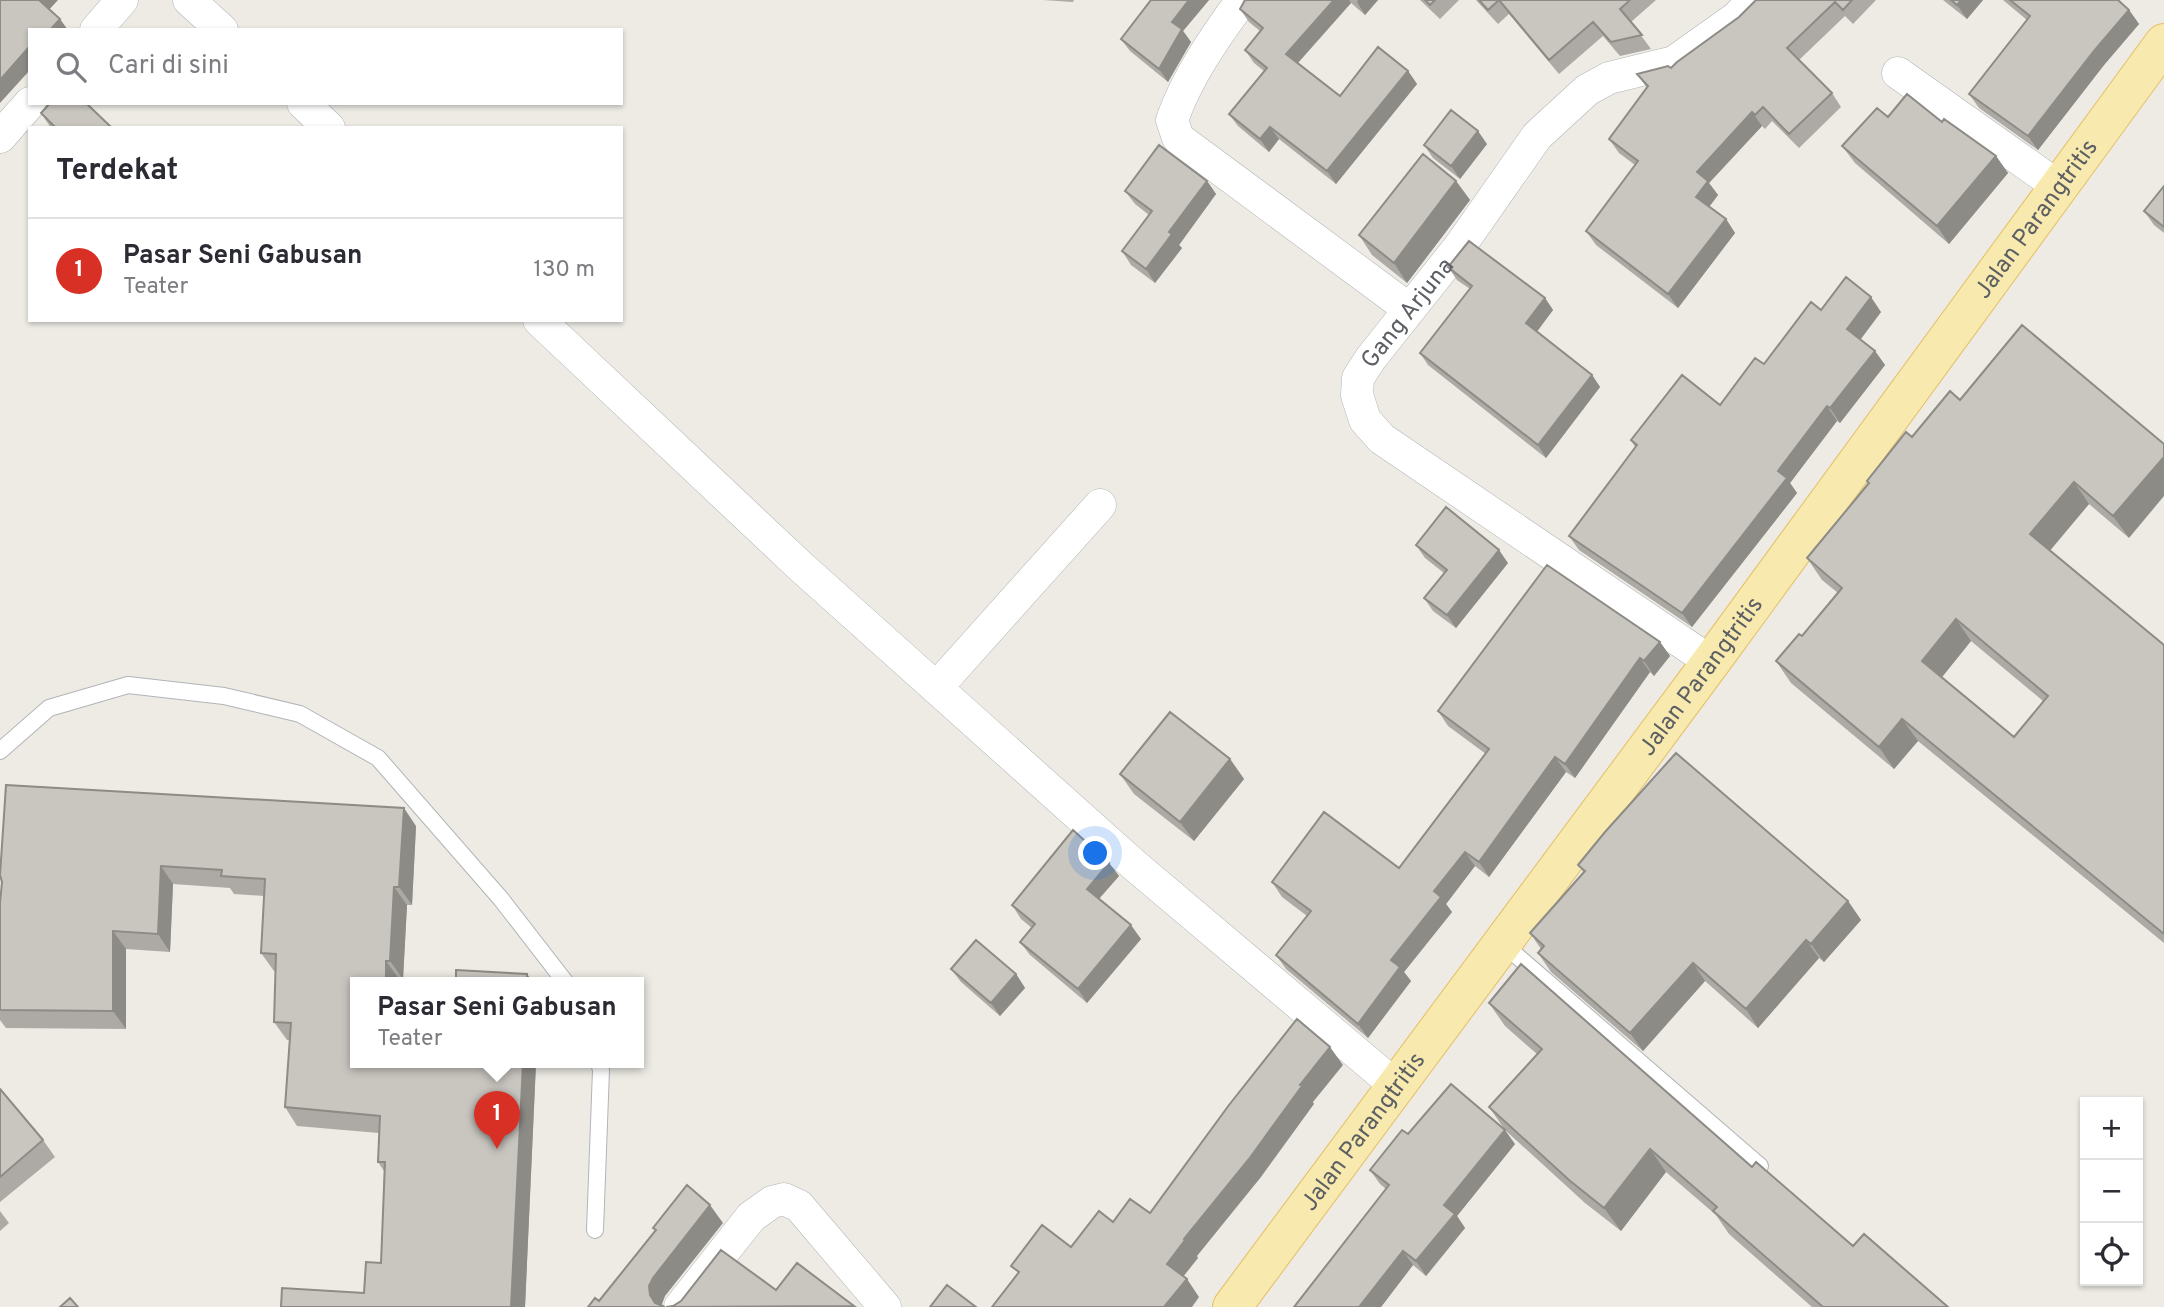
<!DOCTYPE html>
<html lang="id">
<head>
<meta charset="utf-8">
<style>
	body { margin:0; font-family:Overpass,sans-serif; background:#f2f2f3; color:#2b2b33 }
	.controls { position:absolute; right:21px; bottom:21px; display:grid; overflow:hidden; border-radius:0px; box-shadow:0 2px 5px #0004 }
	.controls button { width:63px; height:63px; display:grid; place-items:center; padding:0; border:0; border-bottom:2px solid #e1e1e2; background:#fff; color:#2b2b33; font:35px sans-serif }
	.you { position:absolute; left:1096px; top:854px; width:24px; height:24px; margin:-18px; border:5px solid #fff; border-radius:50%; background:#1a73e8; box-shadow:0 0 0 10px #1a73e833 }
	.badge { display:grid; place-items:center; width:46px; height:46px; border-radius:50%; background:#d93025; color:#fff; font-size:23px; font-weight:700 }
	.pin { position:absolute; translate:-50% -58px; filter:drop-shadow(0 2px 4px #0008) }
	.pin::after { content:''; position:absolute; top:37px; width:24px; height:21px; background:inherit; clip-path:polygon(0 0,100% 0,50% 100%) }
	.popup { position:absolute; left:350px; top:977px; width:294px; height:91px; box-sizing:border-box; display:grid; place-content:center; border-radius:0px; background:#fff; filter:drop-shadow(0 2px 5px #0005); font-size:23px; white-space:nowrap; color:#7c7c81 }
	.popup b { font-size:26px; color:#2b2b33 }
	.popup::after { content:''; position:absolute; left:50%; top:100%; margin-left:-14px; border:14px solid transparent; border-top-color:#fff }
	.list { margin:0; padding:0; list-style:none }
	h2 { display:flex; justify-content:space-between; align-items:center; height:91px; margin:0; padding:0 28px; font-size:30px }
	h2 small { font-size:23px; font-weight:400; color:#7c7c81 }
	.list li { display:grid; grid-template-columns:46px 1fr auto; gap:21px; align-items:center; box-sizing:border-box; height:105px; padding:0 28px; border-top:2px solid #e1e1e2 }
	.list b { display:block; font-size:26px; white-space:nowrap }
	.list p { margin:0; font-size:23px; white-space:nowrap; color:#7c7c81 }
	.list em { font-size:23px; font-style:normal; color:#7c7c81 }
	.icon { flex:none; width:38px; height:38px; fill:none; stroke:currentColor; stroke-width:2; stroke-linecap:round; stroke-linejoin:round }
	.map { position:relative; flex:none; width:2164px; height:1307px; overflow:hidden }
	.search { position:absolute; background:#fff; box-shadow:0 2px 5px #0004; left:28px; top:28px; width:595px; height:77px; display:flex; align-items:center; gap:18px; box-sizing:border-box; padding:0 24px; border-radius:0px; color:#7c7c81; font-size:26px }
	.panel { position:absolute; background:#fff; box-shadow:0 2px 5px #0004; left:28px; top:126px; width:595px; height:196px; border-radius:0px }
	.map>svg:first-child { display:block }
</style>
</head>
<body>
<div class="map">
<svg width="2164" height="1307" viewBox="0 0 2164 1307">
	<rect width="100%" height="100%" fill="#edebe4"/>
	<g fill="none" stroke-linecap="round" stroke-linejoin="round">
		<!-- service casing -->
		<g stroke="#b1b4b8" stroke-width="18">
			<path id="service" d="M0,751L49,708L128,685L224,696L300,714L378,758L501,899L566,983
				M1502,943L1760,1166
				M595,1230L601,1070L599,1063"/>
		</g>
		<!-- minor casing -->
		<g stroke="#b1b4b8" stroke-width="33">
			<g id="minor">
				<path d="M189,0L222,30"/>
				<path d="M1242,0C1215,37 1187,77 1172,120L1178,138L1409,309"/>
				<path d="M96,30L122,0"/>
				<path d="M1898,73L2059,187"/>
				<path d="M303,103L329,128"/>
				<path d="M0,137L30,103"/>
				<path d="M539,320L799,565L1133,864L1396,1086"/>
				<path id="s1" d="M1711,662L1382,439L1365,420L1357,395L1358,378L1371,358L1460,246L1537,136L1587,90L1609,78L1674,62L1736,18L1754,0"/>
				<path d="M937,687L1100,505"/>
				<path d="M680,1307L751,1217L772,1202L784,1199L799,1206L885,1307"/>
			</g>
		</g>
		<!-- primary casing -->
		<g stroke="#e5be65" stroke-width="40">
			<g id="primary">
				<path id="s2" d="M1232,1307L1711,662L2164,43"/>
			</g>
		</g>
		<!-- service -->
		<use href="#service" stroke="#fff" stroke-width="16"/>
		<!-- minor -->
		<use href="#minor" stroke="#fff" stroke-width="32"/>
		<!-- primary -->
		<use href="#primary" stroke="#f8eaae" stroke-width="38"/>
	</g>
	<!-- wall -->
	<path fill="#adaaa5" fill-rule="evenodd" d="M1043,0H1074L1073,2Z
		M1151,0H1209L1183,31L1191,42L1168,82L1130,51L1121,39Z
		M1245,0H1378L1365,15L1351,3L1298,63L1340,96L1408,71L1417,84L1336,184L1279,139L1269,152L1238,126L1229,114L1264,71L1254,63L1245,50L1260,31L1249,22L1240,9Z
		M1420,0H1459L1440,19Z
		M1476,0H1656L1631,22L1651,49L1620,56L1603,36L1559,74L1509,14L1498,24Z
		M1756,0H1876L1853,24L1845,16L1799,60L1832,93L1841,107L1799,148L1772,121L1765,129L1762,126L1709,183L1718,195L1709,207L1726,219L1735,233L1678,308L1596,245L1586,231L1635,165L1619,153L1609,139L1647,88L1637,74L1671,68L1739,17Z
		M1943,0H1983L1967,19Z
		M2003,0H2118L2129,10L2139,24L2104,65L2038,150L1979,108L1969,94L2027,20Z
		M41,113L112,128H51Z
		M1888,117L1942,122L1996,156L2008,173L1949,244L1855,163L1842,146Z
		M1487,144L1460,179L1433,158L1424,145Z
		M1207,181L1216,194L1179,245L1182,248L1155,283L1131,265L1122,251L1149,215L1135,204L1125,191Z
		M1456,181L1470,200L1407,283L1372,255L1359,235Z
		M2164,186V233L2154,225L2144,211Z
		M1448,267L1545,298L1553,310L1537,332L1592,375L1600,387L1546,458L1428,365L1420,353L1470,289L1457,280Z
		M1821,310L1881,312L1860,340L1875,351L1885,365L1840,423L1837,421L1790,483L1797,493L1692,627L1579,550L1569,536L1635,447L1631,440L1720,405Z
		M2022,325L2129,538L2089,504L2050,551L2164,645V943L1918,741L1894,769L1791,683L1776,661L1802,636L1838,593L1822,580L1807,558L1869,484L1867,481L1912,437L1960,400ZM1971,641L2043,701L2014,737L1942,677Z
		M1416,545L1508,563L1456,628L1433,611L1424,598L1444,573L1425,558Z
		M1660,642L1670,656L1654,676L1650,672L1575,778L1566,772L1489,877L1475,866L1446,904L1452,912L1404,972L1411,981L1368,1038L1286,969L1276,955L1307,916L1282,897L1272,882L1399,868L1486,754L1448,726L1438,711Z
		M1230,759L1244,779L1194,841L1134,794L1120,774Z
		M416,826L412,905H407L403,979H399L355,1063H536L525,1307L364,1293L381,1263L384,1171L378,1162L379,1133L297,1126L285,1107L290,1040H287L274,1022L276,971H274L261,953L264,896L234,894L230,888L173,884L170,952L126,949V1029L6,1028L0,1020V903L2,882Z
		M1109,863L1119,876L1099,899L1141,939L1087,1003L1030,955L1020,942L1032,928L1021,919L1012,905Z
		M1578,865L1848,901L1861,920L1824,962L1819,958L1758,1028L1705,981L1643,1051L1551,972L1538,953L1541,949L1530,933L1584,873Z
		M951,969L1016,974L1025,988L1000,1016L961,982Z
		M1489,1003L1752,1167L1853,1246L1948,1307H1812L1729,1234L1716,1215L1666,1172L1621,1231L1585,1203L1505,1130L1489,1107L1537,1054L1505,1026Z
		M0,1089L43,1140L55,1157L0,1202Z
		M1408,1134L1515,1144L1457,1216L1465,1228L1426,1276L1413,1265L1381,1307L1386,1189L1380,1184L1370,1170Z
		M0,1211L9,1223L0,1231Z"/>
	<!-- shaded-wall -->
	<path fill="#8d8b86" d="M38,0H58L47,12Z
		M1189,0H1209L1183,31L1191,42L1168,82L1159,69L1172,22Z
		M1334,0H1349L1351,3L1295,66L1286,54Z
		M1358,0H1378L1365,15L1357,2Z
		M1961,0H1983L1967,19L1957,5Z
		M2129,10L2139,24L2104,65L2038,150L2028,136L2094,51Z
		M60,19L68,30H50Z
		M30,46V70L0,103V80Z
		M1408,71L1417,84L1336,184L1327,171Z
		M1752,112L1762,126L1709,183L1718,195L1706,211L1696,197L1697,172Z
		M1270,127L1279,139L1269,152L1260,139Z
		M1478,131L1487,144L1460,179L1451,166Z
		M1996,156L2008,173L1949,244L1937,226Z
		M1207,181L1216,194L1179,245L1182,248L1155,283L1146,269L1169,232Z
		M1456,181L1470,200L1407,283L1394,263Z
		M1726,219L1735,233L1678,308L1668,294Z
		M1871,297L1881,312L1857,344L1847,329Z
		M1545,298L1553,310L1534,335L1526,323Z
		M1875,351L1885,365L1840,423L1830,408Z
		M1592,375L1600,387L1546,458L1538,445Z
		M1827,406L1837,421L1790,483L1797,493L1692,627L1682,613L1778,471Z
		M2164,457V496L2129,538L2113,516Z
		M2074,482L2089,504L2045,556L2030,534Z
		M1499,550L1508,563L1456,628L1447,615Z
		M1956,619L1971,641L1938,682L1922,661Z
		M1660,642L1670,656L1654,676L1644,661Z
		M1640,658L1650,672L1575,778L1565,764Z
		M1902,719L1918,741L1894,769L1879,747Z
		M1555,757L1566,772L1489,877L1479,862Z
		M1230,759L1244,779L1194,841L1180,822Z
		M404,808L416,826L412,905L399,887Z
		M1465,852L1475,866L1446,904L1452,912L1404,972L1411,981L1368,1038L1358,1024L1391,960L1434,891Z
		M1109,863L1119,876L1096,902L1087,889Z
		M161,866L173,884L170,952L158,934Z
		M394,887L407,905L403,979L390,961Z
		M1848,901L1861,920L1824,962L1811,944Z
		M1131,925L1141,939L1087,1003L1078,989Z
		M113,931L126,949V1029L113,1011Z
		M1806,940L1819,958L1758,1028L1746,1009Z
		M386,961L399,979V983H386Z
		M1693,963L1705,981L1643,1051L1630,1033Z
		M527,974L534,983H527Z
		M1016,974L1025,988L1000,1016L991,1003Z
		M1330,1047L1343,1065L1313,1102L1314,1104L1261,1177L1197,1256L1198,1258L1179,1282L1167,1264L1184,1239L1300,1085Z
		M523,1063H536L525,1307H511Z
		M1505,1130L1515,1144L1457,1216L1465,1228L1426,1276L1416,1261L1444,1205Z
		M1650,1149L1666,1172L1621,1231L1604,1208Z
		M710,1205L723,1223L665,1296L662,1304V1307H658L650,1295L649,1286L653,1278Z
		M1403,1251L1413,1265L1381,1307H1359Z
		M1187,1279L1199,1297L1192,1307H1164Z"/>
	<!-- building -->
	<path fill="#c9c6c0" stroke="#8d8b86" stroke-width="2" fill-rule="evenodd" d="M0,0H39L60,19L50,30H30V46L0,80Z
		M1151,0H1189L1172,22L1182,29L1159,69L1121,39Z
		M1245,0H1334L1286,54L1340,96L1378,47L1408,71L1327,171L1270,127L1260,139L1229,114L1267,68L1245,50L1263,28L1240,9Z
		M1425,0H1435L1430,5Z
		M1479,0H1499L1488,10Z
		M1499,0H1630L1620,9L1642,35L1611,42L1593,22L1549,60Z
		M1756,0H1852L1843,10L1835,2L1787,48L1832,93L1789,134L1763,107L1755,115L1752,112L1697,172L1708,181L1696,197L1726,219L1668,294L1586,231L1638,161L1609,139L1648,86L1637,74L1668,66L1671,68L1677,62L1739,17Z
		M1951,0H1961L1957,5Z
		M2010,0H2118L2129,10L2094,51L2028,136L1969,94L2030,16Z
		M1907,94L1942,122L1944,119L1996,156L1937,226L1842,146L1877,108L1888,117Z
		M50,103H86L112,128H56L41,113Z
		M1451,110L1478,131L1451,166L1424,145Z
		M1159,145L1207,181L1169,232L1172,234L1146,269L1122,251L1152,211L1125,191Z
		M1423,154L1456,181L1394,263L1359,235Z
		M2164,186V227L2144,211Z
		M1469,241L1545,298L1526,323L1592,375L1538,445L1420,353L1472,286L1448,267Z
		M1846,277L1871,297L1847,329L1875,351L1830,408L1827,406L1778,471L1787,478L1682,613L1569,536L1637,445L1631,440L1682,375L1720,405L1755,358L1764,364L1811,302L1821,310Z
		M2022,325L2164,444V457L2113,516L2074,482L2030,534L2164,645V934L1902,719L1879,747L1776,661L1799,634L1802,636L1842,588L1807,558L1869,483L1867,481L1906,432L1912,437L1950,391L1960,400ZM1956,619L2048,696L2014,737L1922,661Z
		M1446,507L1499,550L1447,615L1424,598L1447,570L1416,545Z
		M1547,565L1660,642L1644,661L1640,658L1565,764L1555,757L1479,862L1465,852L1434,891L1441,897L1391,960L1400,967L1358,1024L1276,955L1311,911L1272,882L1324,812L1399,868L1489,749L1438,711Z
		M1170,712L1230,759L1180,822L1120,774Z
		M1676,753L1848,901L1811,944L1806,940L1746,1009L1693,963L1630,1033L1538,953L1544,946L1530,933L1585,871L1578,865L1605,832Z
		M6,785L404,808L399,887H394L390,961H386V983H355V1063H523L511,1307H281L282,1288L364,1293L366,1262L381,1263L385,1162H378L380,1116L285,1107L291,1023L274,1022L276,954L261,953L265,879L221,876L222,870L161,866L158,934L113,931V1011L0,1010V903L2,882L0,875Z
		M1073,830L1109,863L1087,889L1131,925L1078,989L1020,942L1035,924L1012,905Z
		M976,940L1016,974L991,1003L951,969Z
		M1521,964L1752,1167L1756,1162L1853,1246L1864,1234L1948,1307H1823L1713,1211L1717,1207L1650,1149L1604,1208L1569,1180L1489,1107L1542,1049L1489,1003Z
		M456,970L527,974V983H456Z
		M1297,1019L1330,1047L1300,1085L1302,1086L1249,1159L1184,1239L1185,1240L1167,1264L1187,1279L1164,1307H992L1019,1272L1011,1266L1042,1225L1071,1247L1099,1211L1113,1222L1130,1199L1150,1213L1229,1105Z
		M1451,1084L1505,1130L1444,1205L1455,1214L1416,1261L1403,1251L1359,1307H1294L1389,1185L1370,1170L1402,1130L1408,1134Z
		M0,1089L43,1140L0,1177Z
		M687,1185L710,1205L653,1278L649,1286L650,1295L655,1303L665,1307H588L595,1298L599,1301L656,1230L653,1228Z
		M721,1250L776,1290L797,1263L854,1306L666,1307L673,1306L681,1301Z
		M947,1285L976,1307H930Z
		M70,1298L78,1307H60Z"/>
	<g text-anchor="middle" stroke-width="6" stroke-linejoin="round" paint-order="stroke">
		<!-- street labels -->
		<g font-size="24" fill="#5c5f63" stroke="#fff">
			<text dy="8" stroke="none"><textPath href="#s2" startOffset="1353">Jalan Parangtritis</textPath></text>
			<text dy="8" stroke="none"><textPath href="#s1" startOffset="548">Gang Arjuna</textPath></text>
			<text dy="8" stroke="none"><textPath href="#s2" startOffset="786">Jalan Parangtritis</textPath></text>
			<text dy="8" stroke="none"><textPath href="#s2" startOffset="219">Jalan Parangtritis</textPath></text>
		</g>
	</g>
</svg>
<div class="controls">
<button>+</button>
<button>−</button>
<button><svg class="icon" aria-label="locate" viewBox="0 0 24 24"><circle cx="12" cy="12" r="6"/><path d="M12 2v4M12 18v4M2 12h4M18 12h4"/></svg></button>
</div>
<div class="you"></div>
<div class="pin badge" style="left:497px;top:1149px">1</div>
<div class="popup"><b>Pasar Seni Gabusan</b>Teater</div>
<div class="search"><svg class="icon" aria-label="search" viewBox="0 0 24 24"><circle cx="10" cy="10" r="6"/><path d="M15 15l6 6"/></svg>Cari di sini</div>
<section class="panel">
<h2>Terdekat<small></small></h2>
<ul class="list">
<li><span class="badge">1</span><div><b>Pasar Seni Gabusan</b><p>Teater</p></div><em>130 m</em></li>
</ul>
</section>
</div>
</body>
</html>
